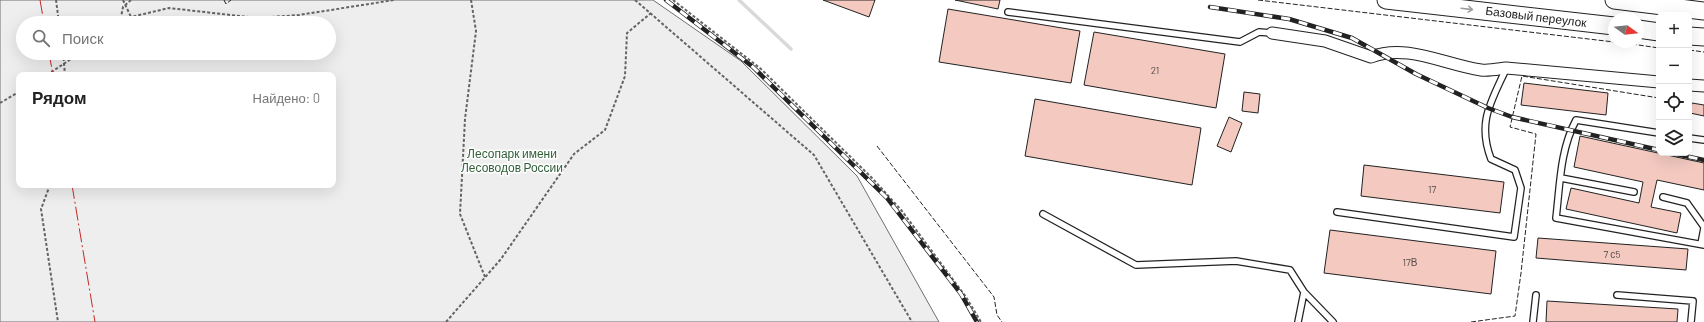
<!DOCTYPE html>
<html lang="ru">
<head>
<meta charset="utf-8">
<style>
	body { margin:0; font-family:Barlow,sans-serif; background:#f2f2f2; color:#222 }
	.controls { position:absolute; right:12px; top:12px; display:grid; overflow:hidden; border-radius:8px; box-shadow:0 4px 16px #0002 }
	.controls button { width:36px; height:36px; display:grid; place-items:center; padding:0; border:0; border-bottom:1px solid #e0e0e0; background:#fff; color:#222; font:20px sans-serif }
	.compass { position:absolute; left:1608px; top:12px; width:36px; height:36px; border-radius:50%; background:#fff; box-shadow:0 4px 16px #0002; rotate:105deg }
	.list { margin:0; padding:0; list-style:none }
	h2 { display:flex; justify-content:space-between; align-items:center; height:52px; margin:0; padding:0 16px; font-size:17px }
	h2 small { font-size:13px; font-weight:400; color:#767676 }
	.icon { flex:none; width:22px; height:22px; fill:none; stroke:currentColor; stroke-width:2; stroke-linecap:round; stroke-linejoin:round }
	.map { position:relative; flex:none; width:1704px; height:322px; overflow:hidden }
	.search { position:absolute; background:#fff; box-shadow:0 4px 16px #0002; left:16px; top:16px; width:320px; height:44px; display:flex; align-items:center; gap:10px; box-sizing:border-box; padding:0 14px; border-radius:22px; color:#767676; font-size:15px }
	.panel { position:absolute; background:#fff; box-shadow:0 4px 16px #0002; left:16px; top:72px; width:320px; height:116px; border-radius:8px }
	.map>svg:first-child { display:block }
</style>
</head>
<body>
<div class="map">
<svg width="1704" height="322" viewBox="0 0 1704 322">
	<rect width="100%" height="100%" fill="#fff"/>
	<!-- green -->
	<path fill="#eee" stroke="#6f6f6f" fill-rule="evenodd" d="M0,0H653L741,61L857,176L939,322H0ZM23,23H329V53H23ZM19,75H333V185H19Z"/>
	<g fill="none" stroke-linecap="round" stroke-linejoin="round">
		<!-- stream -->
		<path stroke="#d9d9d9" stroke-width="3.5" d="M739,0L791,49"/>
	</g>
	<!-- building -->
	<path fill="#f3c9c0" stroke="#222" d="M823,0H875L869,17Z
		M955,0H1000L998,9Z
		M948,9L1080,31L1071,83L939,62Z
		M1094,32L1225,54L1216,108L1084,85Z
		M1524,83L1608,93L1606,115L1521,105Z
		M1244,92L1260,94L1258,113L1242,111Z
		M1035,99L1201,128L1192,185L1025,156Z
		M1692,103L1704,105V116L1690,113Z
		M1229,117L1242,123L1231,152L1217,146Z
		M1580,136L1704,163V190L1657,180L1651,207L1681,213L1677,233L1566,209L1571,188L1639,203L1643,182L1574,167Z
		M1364,165L1504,182L1500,213L1361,196Z
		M1330,230L1496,251L1491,294L1324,273Z
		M1538,238L1688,249L1686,270L1536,258Z
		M1547,301L1678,309L1677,322H1546Z"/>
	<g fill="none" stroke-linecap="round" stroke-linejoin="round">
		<!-- service casing -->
		<g stroke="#222" stroke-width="8">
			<path id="service" d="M1008,12L1240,42L1259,32L1272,33
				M1659,133L1576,120C1560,150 1560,185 1556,218L1704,245
				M1689,138L1704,140
				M1561,178L1634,192
				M1663,197L1687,203L1704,227
				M1337,212L1514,237L1521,188L1515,170L1491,159C1477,122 1491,102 1506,69
				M1043,214L1136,265L1236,261L1290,270L1304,292L1298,322
				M1701,244L1704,228
				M1304,292L1333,322
				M1617,295L1693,301L1691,322
				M1533,322L1536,295"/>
		</g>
		<!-- minor casing -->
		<g stroke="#222" stroke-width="13">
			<path id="minor" d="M1272,33L1325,41L1371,57C1407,43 1445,65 1481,70C1489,71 1498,69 1506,68L1659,82
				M1689,85L1704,86"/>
		</g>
		<!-- primary casing -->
		<g stroke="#222" stroke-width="19">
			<path id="primary" d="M1386,0L1614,26
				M1614,0L1704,11
				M1638,29L1659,32
				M1689,36L1704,37"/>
		</g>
		<!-- path -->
		<path stroke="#646464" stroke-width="2" stroke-dasharray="3 2" stroke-linecap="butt" d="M56,0L59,23
			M123,0L131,17
			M131,0L123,7L121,17L127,20L131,17L169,8L257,18L299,15L394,0
			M471,0L476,31L465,119L460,214L485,277
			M635,0L814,155L912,322
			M673,0L761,69L873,179L902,211L966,297L981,322
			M123,23L128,20
			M63,53L65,75
			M47,75L80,53
			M0,103L19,92
			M50,185L41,209L58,322
			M446,322L501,259L574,154L605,130L625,76L627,33L651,13"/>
		<!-- service -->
		<use href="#service" stroke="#fff" stroke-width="5.5"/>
		<!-- minor -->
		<use href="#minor" stroke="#fff" stroke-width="11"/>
		<!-- primary -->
		<use href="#primary" stroke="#fff" stroke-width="17"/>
		<!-- rail casing -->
		<g stroke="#222" stroke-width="4.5">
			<path id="rail" d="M666,0L753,67L887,198L961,294L977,322
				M1210,7L1289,19L1352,38L1416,74L1488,108L1512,117L1659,150
				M1671,153L1704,160"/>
		</g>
		<!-- rail -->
		<use href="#rail" stroke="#fff" stroke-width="3" stroke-dasharray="9" stroke-linecap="butt"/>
		<!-- fence -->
		<path stroke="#222" stroke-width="1" stroke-dasharray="5 2" stroke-linecap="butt" d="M224,0L226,4L231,0
			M1258,0L1614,42
			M1618,42L1659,48
			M1689,50L1704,52
			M877,146L994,297L997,315L1002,322
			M1471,322L1515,316L1521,273L1536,134L1510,127L1522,76L1659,98"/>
		<!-- power -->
		<path stroke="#c62828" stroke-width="1" stroke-dasharray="14 3 2 3" stroke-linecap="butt" d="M40,0L44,23
			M49,53L53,75
			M72,185L95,322"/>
	</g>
	<!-- one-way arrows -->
	<defs><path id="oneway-shaft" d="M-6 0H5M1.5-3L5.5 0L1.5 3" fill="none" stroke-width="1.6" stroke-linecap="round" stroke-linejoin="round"/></defs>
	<use stroke="#9c9c9c" href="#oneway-shaft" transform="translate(1467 9) rotate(7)"/>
	<g text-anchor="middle" stroke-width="3" stroke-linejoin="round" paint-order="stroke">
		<!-- number labels -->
		<g font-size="10" fill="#564c4a">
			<text x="1155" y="74">21</text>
			<text x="1432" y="193">17</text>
			<text x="1612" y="258">7 с5</text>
			<text x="1410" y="266">17В</text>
		</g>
		<!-- street labels -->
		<g font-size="12" fill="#222" stroke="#fff">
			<text transform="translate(1536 17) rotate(7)" y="4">Базовый переулок</text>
		</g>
		<!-- park labels -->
		<g font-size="12" fill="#2f5e38" stroke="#fff">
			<text x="512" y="158">Лесопарк имени<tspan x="512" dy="14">Лесоводов России</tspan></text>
		</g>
	</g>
</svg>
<div class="controls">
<button>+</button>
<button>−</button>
<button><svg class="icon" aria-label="locate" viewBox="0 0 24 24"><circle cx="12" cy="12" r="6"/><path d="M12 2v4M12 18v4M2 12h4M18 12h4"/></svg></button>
<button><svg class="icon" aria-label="layers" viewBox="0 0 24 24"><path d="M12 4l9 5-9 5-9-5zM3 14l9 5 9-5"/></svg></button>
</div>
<svg class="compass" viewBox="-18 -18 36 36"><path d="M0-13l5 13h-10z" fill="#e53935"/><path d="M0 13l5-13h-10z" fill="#767676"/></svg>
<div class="search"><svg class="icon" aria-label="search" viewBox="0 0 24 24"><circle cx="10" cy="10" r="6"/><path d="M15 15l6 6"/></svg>Поиск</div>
<section class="panel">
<h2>Рядом<small>Найдено: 0</small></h2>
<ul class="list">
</ul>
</section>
</div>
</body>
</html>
